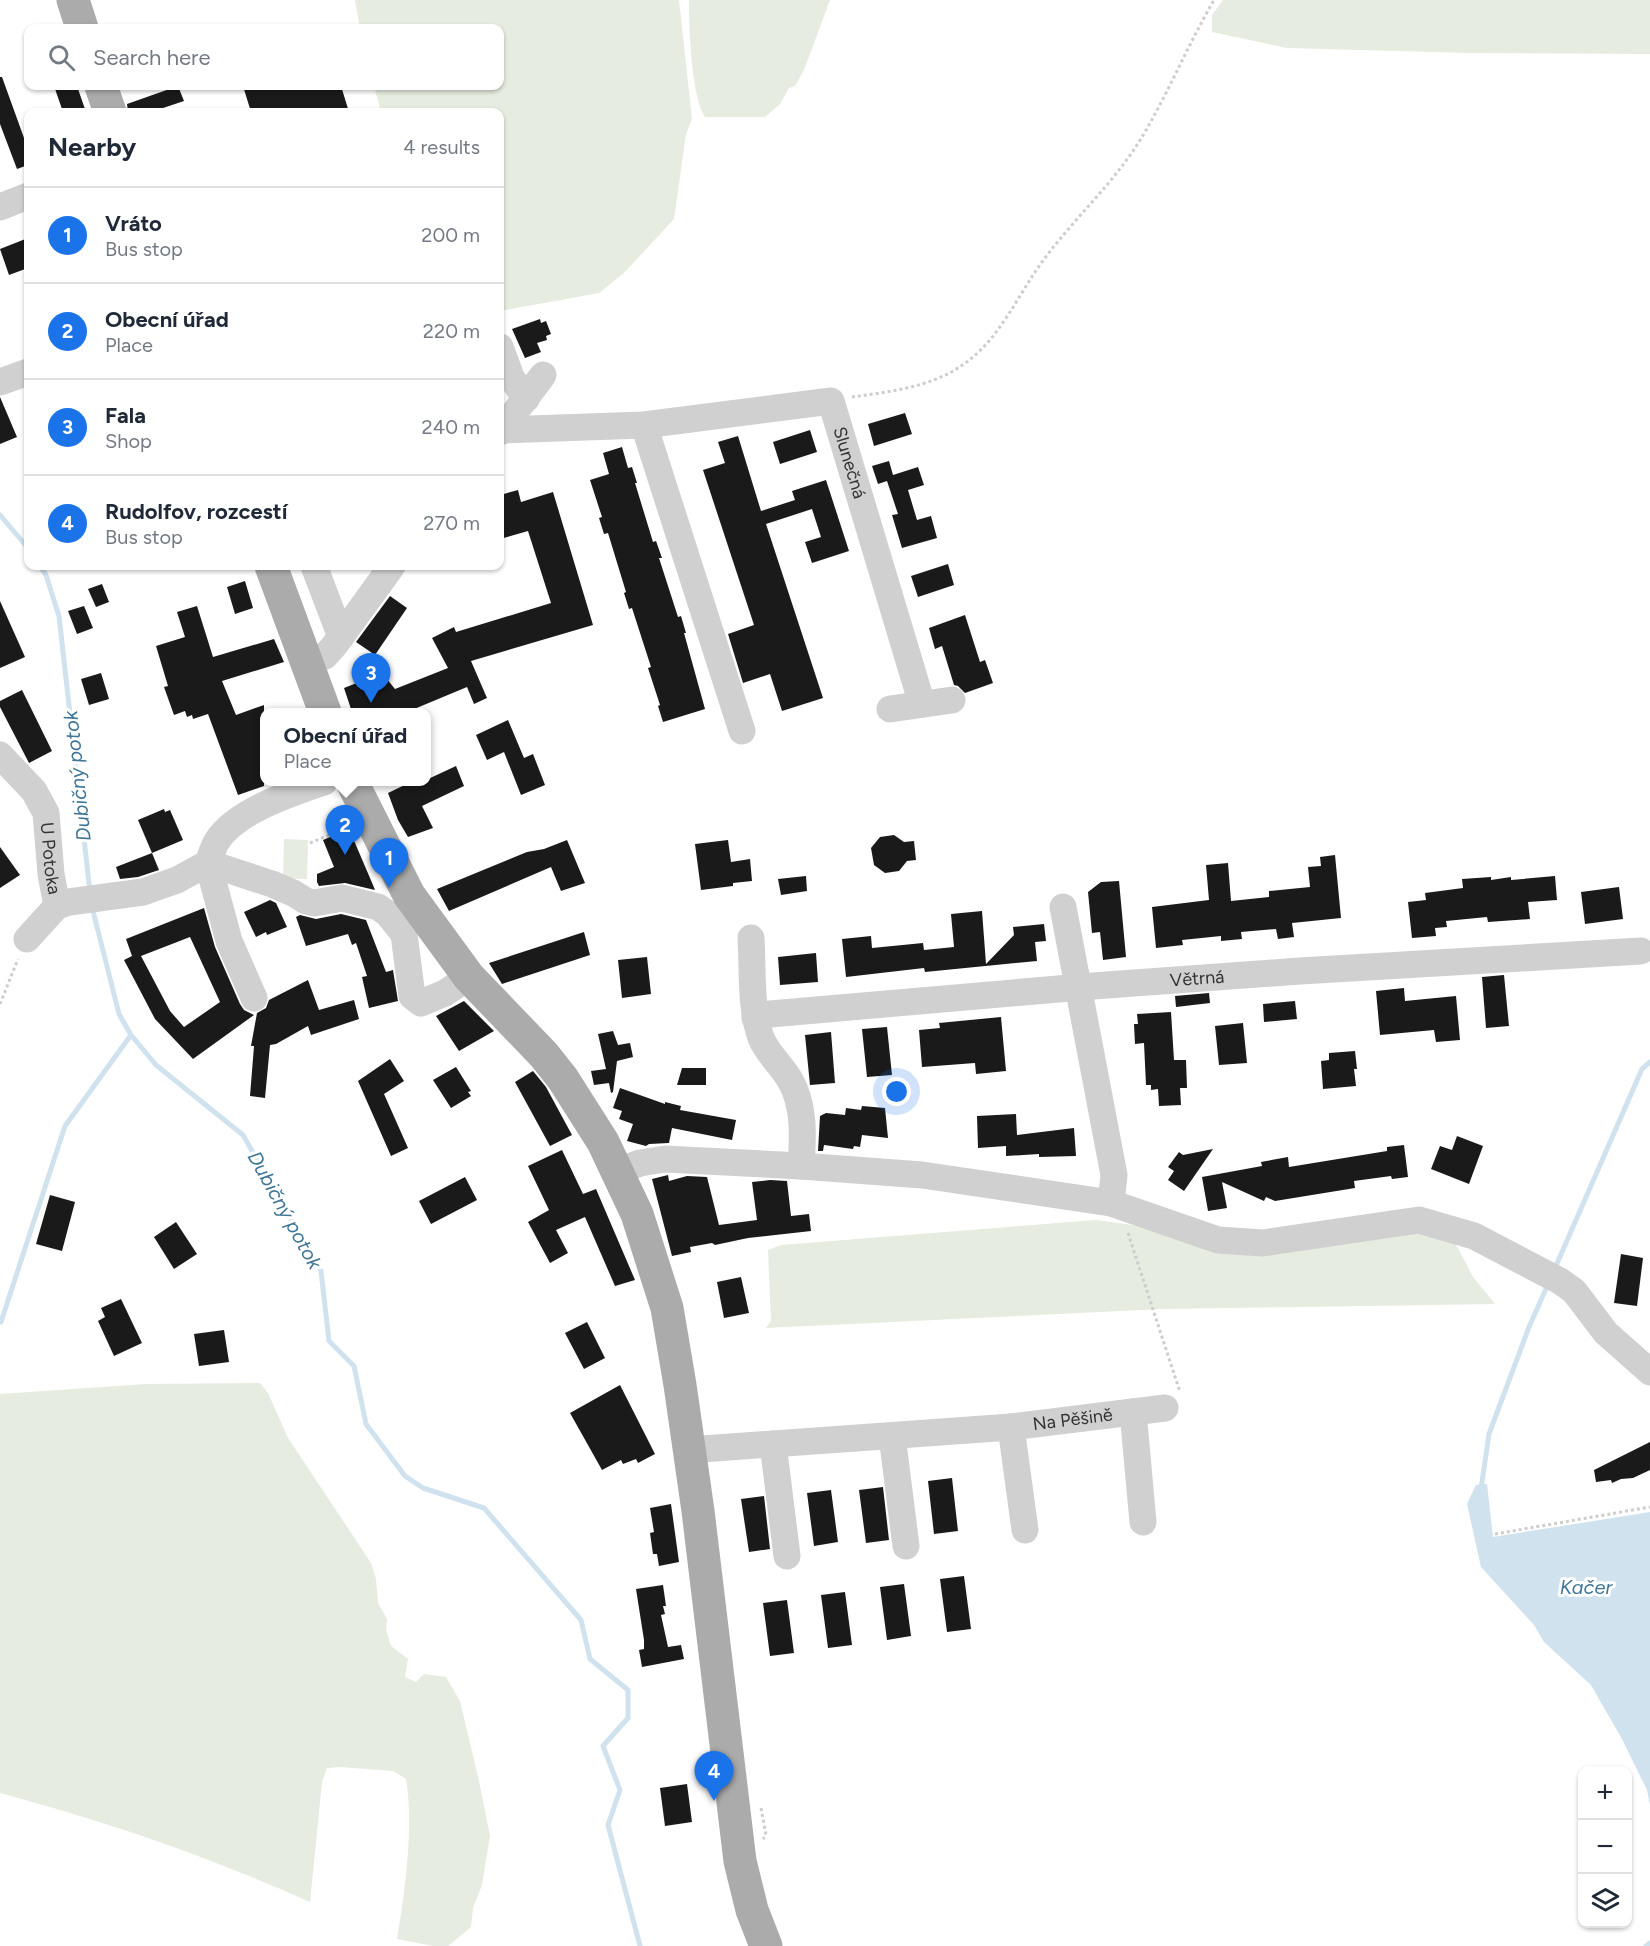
<!DOCTYPE html>
<html lang="en">
<head>
<meta charset="utf-8">
<style>
	body { margin:0; font-family:Figtree,sans-serif; background:#f6f6f7; color:#1f2937 }
	.controls { position:absolute; right:18px; bottom:18px; display:grid; overflow:hidden; border-radius:12px; box-shadow:0 2px 4px #0004 }
	.controls button { width:54px; height:54px; display:grid; place-items:center; padding:0; border:0; border-bottom:2px solid #e0e1e3; background:#fff; color:#1f2937; font:30px sans-serif }
	.you { position:absolute; left:897px; top:1092px; width:21px; height:21px; margin:-15px; border:4px solid #fff; border-radius:50%; background:#1a73e8; box-shadow:0 0 0 9px #1a73e833 }
	.badge { display:grid; place-items:center; width:39px; height:39px; border-radius:50%; background:#1a73e8; color:#fff; font-size:20px; font-weight:700 }
	.pin { position:absolute; translate:-50% -50px; filter:drop-shadow(0 2px 3px #0008) }
	.pin::after { content:''; position:absolute; top:32px; width:21px; height:18px; background:inherit; clip-path:polygon(0 0,100% 0,50% 100%) }
	.popup { position:absolute; left:260px; top:708px; width:171px; height:78px; box-sizing:border-box; display:grid; place-content:center; border-radius:12px; background:#fff; filter:drop-shadow(0 2px 4px #0005); font-size:20px; white-space:nowrap; color:#747a83 }
	.popup b { font-size:22px; color:#1f2937 }
	.popup::after { content:''; position:absolute; left:50%; top:100%; margin-left:-12px; border:12px solid transparent; border-top-color:#fff }
	.list { margin:0; padding:0; list-style:none }
	h2 { display:flex; justify-content:space-between; align-items:center; height:78px; margin:0; padding:0 24px; font-size:26px }
	h2 small { font-size:20px; font-weight:400; color:#747a83 }
	.list li { display:grid; grid-template-columns:39px 1fr auto; gap:18px; align-items:center; box-sizing:border-box; height:96px; padding:0 24px; border-top:2px solid #e0e1e3 }
	.list b { display:block; font-size:22px; white-space:nowrap }
	.list p { margin:0; font-size:20px; white-space:nowrap; color:#747a83 }
	.list em { font-size:20px; font-style:normal; color:#747a83 }
	.icon { flex:none; width:33px; height:33px; fill:none; stroke:currentColor; stroke-width:2; stroke-linecap:round; stroke-linejoin:round }
	.map { position:relative; flex:none; width:1650px; height:1946px; overflow:hidden }
	.search { position:absolute; background:#fff; box-shadow:0 2px 4px #0004; left:24px; top:24px; width:480px; height:66px; display:flex; align-items:center; gap:15px; box-sizing:border-box; padding:0 21px; border-radius:12px; color:#747a83; font-size:22px }
	.panel { position:absolute; background:#fff; box-shadow:0 2px 4px #0004; left:24px; top:108px; width:480px; height:462px; border-radius:12px }
	.map>svg:first-child { display:block }
</style>
</head>
<body>
<div class="map">
<svg width="1650" height="1946" viewBox="0 0 1650 1946">
	<rect width="100%" height="100%" fill="#fff"/>
	<!-- green -->
	<path fill="#e6ecdf" d="M355,0H679L692,119L686,134L674,219L624,273L599,293L500,311V112H381L374,86H500V28H360Z
		M689,0H830L804,70L795,86L789,88L780,104L765,117H705C691,95 689,28 689,0Z
		M1223,0H1650V54L1470,53L1287,48L1212,32V15Z
		M284,839L308,840L307,879L283,878Z
		M1096,1220L1140,1226L1187,1238L1413,1232L1454,1241L1473,1277L1495,1304L1163,1309L766,1328L771,1321L768,1250L781,1245Z
		M260,1383L268,1393L288,1438L371,1563L376,1579L378,1603L387,1619L386,1630L391,1646L408,1659L405,1677L416,1682L424,1674L446,1677L460,1701L479,1781L490,1836L482,1885L473,1908L471,1927L448,1946H433L397,1939C405,1894 414,1824 406,1779L393,1771L340,1767L327,1768L322,1782L310,1902C210,1857 105,1821 0,1793V1394L147,1384Z"/>
	<!-- water -->
	<path fill="#cfe2ee" d="M1487,1484L1493,1537L1650,1512V1805L1647,1790L1622,1739L1591,1685L1544,1642L1534,1625L1481,1567L1467,1504L1476,1485Z"/>
	<g fill="none" stroke-linecap="round" stroke-linejoin="round">
		<!-- stream -->
		<path stroke="#cfe2ee" stroke-width="5" d="M0,515L28,548
			M40,566L46,575L59,616L90,892
			M92,907L119,1014L131,1035L156,1065L243,1135L321,1271L329,1341L354,1366L366,1424L405,1476L423,1488L484,1508L581,1620L590,1659L628,1690V1718L603,1746L620,1790L608,1825L640,1946
			M1555,1268L1642,1069L1650,1062
			M1,1322L65,1126L131,1035
			M1481,1489L1489,1434L1529,1327L1549,1282
			M1646,1946L1650,1943"/>
	</g>
	<!-- building -->
	<path fill="#1a1a1a" fill-rule="evenodd" d="M0,77H2L28,149V165L17,169L0,124Z
		M54,86H77L86,112H63Z
		M178,86L184,101L151,112H128L127,104Z
		M243,86H293L294,90L310,86H341L349,112H251Z
		M28,238V268L9,275L0,249Z
		M540,319L541,323L546,321L551,334L546,336L547,340L537,343L541,352L525,358L512,329Z
		M0,397L17,437L0,444Z
		M905,413L912,434L874,446L868,424Z
		M810,430L817,452L780,464L773,442Z
		M738,436L761,511L795,500L792,491L826,480L849,551L812,563L805,542L821,537L812,509L766,524L823,698L782,711L770,674L743,683L728,634L754,625L703,470L725,463L718,442Z
		M622,447L628,468L632,467L637,483H635L653,542L656,541L662,558H659L678,617L681,616L686,633H684L705,709L663,722L658,706L660,705L648,668L651,667L632,608L629,609L624,593L626,592L608,533L604,534L599,518L602,517L590,480L609,474L603,453Z
		M889,461L893,475L918,467L924,485L908,490L917,520L931,516L937,538L902,548L892,515L898,514L887,481L878,484L872,466Z
		M518,490L521,502L553,492L593,625L471,661L487,698L474,704L467,687L407,712H352L344,688L382,673L395,689L448,668L432,638L454,627L456,632L551,603L528,531L500,539V495Z
		M948,564L954,585L918,597L911,576Z
		M245,581L253,608L235,614L227,587Z
		M102,584L109,602L96,607L88,589Z
		M390,596L407,608L375,655L356,642Z
		M0,601L25,657L0,668Z
		M84,606L93,628L77,634L68,611Z
		M197,606L213,657L274,639L284,662L222,681L236,715L264,705V786L238,795L208,714L193,719L192,715L187,717L185,711L174,715L164,687L168,686L156,646L185,637L177,612Z
		M965,615L980,662L985,660L993,683L965,693L958,686L954,685L942,646L935,649L929,628Z
		M101,673L109,699L89,705L81,679Z
		M22,690L52,751L29,763L0,707V701Z
		M508,720L524,758L533,754L545,785L521,795L504,752L487,760L476,735Z
		M456,766L464,786L422,806L433,828L408,837L398,820L388,793L411,782H426V780Z
		M164,809L165,812L170,810L183,840L152,853L159,870L138,877L120,879L116,867L152,853L138,820Z
		M349,829L373,885L375,890L345,883L319,886L317,882V874L334,867L323,840Z
		M894,835L904,842L914,841L916,860L907,861L899,871L885,873L874,865L871,848L880,837Z
		M567,840L585,883L561,891L551,867L449,911L437,889L527,852L544,849Z
		M728,840L731,862L750,859L752,881L733,883V886L701,890L695,844Z
		M0,847L20,875L0,888Z
		M1335,855L1341,918L1292,923L1294,937L1278,939L1276,929L1241,932L1242,939L1221,941V936L1182,940L1183,945L1156,948L1152,907L1209,900L1206,865L1228,863L1231,901L1269,897V891L1310,887L1308,867L1321,866L1320,857Z
		M806,876L807,891L781,895L778,879Z
		M1555,876L1557,900L1528,902L1530,919L1488,922L1487,917L1446,921L1447,927L1435,928L1436,936L1412,938L1408,902L1426,900L1425,893L1463,888L1462,879L1491,877V880L1511,877V880Z
		M1119,881L1126,957L1103,960L1100,932L1092,933L1088,892L1101,882Z
		M1619,887L1623,919L1585,924L1581,892Z
		M270,900L276,903L287,927L267,935L266,932L256,937L244,912Z
		M204,908L215,947L240,1004L244,1010L254,1015L193,1059L155,1019L124,960L132,956L126,939ZM190,937L220,1002L184,1027L170,1011L141,956Z
		M982,911L986,964L1014,935L1013,927L1044,924L1046,941L1035,942L1037,961L925,972L924,968L846,977L842,939L871,936L872,948L923,943L924,950L954,947L951,914Z
		M341,914L366,920L386,972L393,970L398,1001L369,1008L362,977L367,976L356,943L352,945L348,934L306,946L296,917L300,915L316,919Z
		M584,932L590,955L502,984L489,963Z
		M816,953L818,982L780,985L778,957Z
		M647,957L651,994L622,998L618,960Z
		M1504,975L1509,1026L1486,1028L1482,977Z
		M308,980L319,1010L354,1000L359,1019L311,1035L308,1026L276,1044L270,1045L265,1098L250,1096L254,1046H251L257,1013L266,1008L269,1000Z
		M1404,988L1405,1001L1456,996L1460,1040L1436,1042L1434,1030L1380,1035L1376,991Z
		M1209,993L1210,1003L1176,1007L1175,996Z
		M464,1001L494,1031L459,1051L436,1016Z
		M1295,1001L1297,1019L1264,1022L1263,1004Z
		M1171,1012L1174,1060H1186L1187,1088H1180L1181,1105L1159,1106L1158,1089L1151,1090V1085H1146L1144,1043L1135,1044L1134,1024H1138L1137,1014Z
		M1001,1017L1006,1071L976,1074L975,1063L922,1067L919,1030L940,1028L939,1023Z
		M1243,1023L1247,1063L1219,1065L1215,1026Z
		M887,1027L892,1075L867,1077L862,1029Z
		M613,1031L618,1045L630,1043L633,1057L617,1061L613,1092L611,1093L609,1083L594,1085L591,1071L606,1069L598,1034Z
		M831,1032L835,1083L810,1085L805,1035Z
		M1355,1051L1357,1069H1354L1356,1086L1323,1089L1321,1061L1329,1060V1053Z
		M390,1059L404,1081L384,1094L408,1148L391,1156L358,1081Z
		M456,1067L471,1091L468,1092L471,1096L451,1108L433,1080Z
		M682,1068H706V1085H677Z
		M533,1071L546,1087L572,1135L550,1146L515,1082Z
		M620,1088L665,1104V1102L681,1106L680,1110L736,1120L732,1140L672,1128L669,1143L649,1144L646,1146L627,1141L633,1124L619,1119L622,1111L613,1108Z
		M862,1106L885,1108L888,1138L862,1135L860,1147L854,1146L853,1149L824,1145L823,1151H818L820,1116L826,1113L845,1115L846,1108L861,1110Z
		M1016,1114L1017,1135L1074,1128L1076,1156L1039,1157V1154L1006,1156V1146L978,1148L977,1116Z
		M1457,1136L1483,1146L1469,1184L1431,1169L1440,1146L1452,1150Z
		M1404,1145L1408,1177L1392,1179L1391,1176L1354,1181L1355,1188L1275,1201L1266,1197L1264,1201L1222,1182L1227,1208L1208,1211L1202,1177L1262,1166L1261,1162L1288,1157L1289,1167L1387,1151V1147Z
		M1213,1149L1184,1191L1168,1180L1174,1171L1168,1167L1179,1152L1183,1155Z
		M562,1150L583,1194L596,1189L635,1280L615,1286L585,1217L556,1230L568,1253L550,1263L528,1222L549,1210L528,1166Z
		M668,1175L669,1181L687,1176L707,1177L719,1225L757,1220L752,1182L770,1180L787,1181L791,1216L809,1214L811,1231L748,1238L715,1245L712,1243L690,1247L691,1252L672,1256L652,1179Z
		M465,1177L477,1200L431,1224L419,1201Z
		M50,1195L75,1202L62,1251L36,1244Z
		M176,1222L197,1254L174,1269L154,1237Z
		M1621,1254L1643,1258L1637,1306L1614,1303Z
		M741,1277L749,1313L724,1318L717,1282Z
		M121,1299L142,1343L114,1356L98,1321L105,1317L101,1308Z
		M587,1322L605,1358L584,1369L565,1333Z
		M224,1330L229,1362L199,1366L194,1334Z
		M620,1385L655,1454L638,1463L636,1459L623,1464L621,1460L602,1470L570,1413Z
		M1650,1442V1470L1633,1478L1621,1479L1612,1483L1611,1480L1596,1482L1594,1470Z
		M952,1478L958,1531L934,1534L928,1481Z
		M883,1487L889,1540L866,1543L859,1490Z
		M831,1490L838,1542L814,1546L807,1493Z
		M764,1496L770,1549L749,1552L741,1499Z
		M671,1504L679,1562L659,1566L657,1554H653L650,1533L654,1532L650,1508Z
		M964,1576L971,1629L947,1632L940,1579Z
		M904,1584L911,1636L887,1640L880,1587Z
		M663,1585L666,1606H663L665,1614L661,1615L668,1647L681,1645L684,1659L642,1667L639,1650L644,1649V1640L636,1589Z
		M845,1592L852,1645L828,1648L821,1595Z
		M787,1600L794,1653L770,1656L763,1603Z
		M687,1784L692,1822L665,1826L660,1788Z"/>
	<g fill="none" stroke-linecap="round" stroke-linejoin="round">
		<!-- path -->
		<path stroke="#cdcdcd" stroke-width="3" stroke-dasharray="3 3" stroke-linecap="butt" d="M852,397C888,392 931,387 961,366C999,341 1016,298 1042,262C1071,222 1109,188 1137,145C1166,99 1186,48 1214,0
			M310,843L346,828
			M0,1004L18,959
			M1128,1233L1180,1392
			M1495,1534L1650,1507
			M761,1808L766,1835L763,1839"/>
		<!-- minor -->
		<g stroke="#d0d0d0" stroke-width="27">
			<path d="M0,207L28,196"/>
			<path d="M500,347L511,377L526,399"/>
			<path d="M0,382L28,372"/>
			<path d="M644,425L742,731"/>
			<path id="s1" d="M501,430L644,425L831,401L922,704"/>
			<path d="M500,432L543,375"/>
			<path d="M314,566L341,637"/>
			<path d="M307,664L325,656L334,646L392,566"/>
			<path d="M890,709L952,700"/>
			<path id="s2" d="M0,755L34,791L46,813L51,874L57,906"/>
			<path d="M208,863L272,884L293,893L306,901L314,903L342,898L378,907L388,914L404,934L412,996L421,1003L445,993L469,977"/>
			<path d="M208,863L229,941L254,998"/>
			<path d="M1063,907L1114,1175L1111,1203"/>
			<path d="M751,938C753,970 750,1007 761,1038C767,1053 782,1066 790,1080C805,1106 803,1137 801,1166"/>
			<path d="M27,939L57,906L69,902L143,892L177,880L208,863C211,856 213,847 217,841C236,811 292,793 324,782"/>
			<path id="s3" d="M755,1018L770,1014L1093,986L1300,971L1641,951"/>
			<path d="M618,1171L640,1163L665,1159L801,1166L922,1175L1111,1203L1218,1240L1263,1243L1419,1220L1474,1236L1560,1281L1574,1291L1606,1333L1650,1372"/>
			<path d="M1133,1412L1143,1522"/>
			<path d="M1011,1427L1025,1530"/>
			<path d="M892,1436L906,1546"/>
			<path d="M773,1444L787,1556"/>
			<path id="s4" d="M688,1450L1011,1427L1165,1408"/>
		</g>
		<!-- major -->
		<path stroke="#ababab" stroke-width="33" d="M73,0L82,28
			M101,86L110,112
			M271,566L325,712
			M352,782L409,895L469,977L544,1055L563,1079L603,1142L637,1214L667,1308L680,1385L698,1511L740,1861L752,1910L766,1946"/>
	</g>
	<g text-anchor="middle" stroke-width="6" stroke-linejoin="round" paint-order="stroke">
		<!-- street labels -->
		<g font-size="18" fill="#333" stroke="#fff">
			<text dy="6" stroke="none"><textPath href="#s1" startOffset="396">Slunečná</textPath></text>
			<text dy="6" stroke="none"><textPath href="#s2" startOffset="120">U Potoka</textPath></text>
			<text dy="6" stroke="none"><textPath href="#s3" startOffset="444">Větrná</textPath></text>
			<text dy="6" stroke="none"><textPath href="#s4" startOffset="386">Na Pěšině</textPath></text>
		</g>
		<!-- water labels -->
		<g font-size="20" font-style="italic" fill="#3f7597" stroke="#fff">
			<text transform="translate(77 776) rotate(-96)" y="7">Dubičný potok</text>
			<text transform="translate(285 1210) rotate(61)" y="7">Dubičný potok</text>
			<text x="1586" y="1594">Kačer</text>
		</g>
	</g>
</svg>
<div class="controls">
<button>+</button>
<button>−</button>
<button><svg class="icon" aria-label="layers" viewBox="0 0 24 24"><path d="M12 4l9 5-9 5-9-5zM3 14l9 5 9-5"/></svg></button>
</div>
<div class="you"></div>
<div class="pin badge" style="left:389px;top:888px">1</div>
<div class="pin badge" style="left:345px;top:855px">2</div>
<div class="popup"><b>Obecní úřad</b>Place</div>
<div class="pin badge" style="left:371px;top:703px">3</div>
<div class="pin badge" style="left:714px;top:1801px">4</div>
<div class="search"><svg class="icon" aria-label="search" viewBox="0 0 24 24"><circle cx="10" cy="10" r="6"/><path d="M15 15l6 6"/></svg>Search here</div>
<section class="panel">
<h2>Nearby<small>4 results</small></h2>
<ul class="list">
<li><span class="badge">1</span><div><b>Vráto</b><p>Bus stop</p></div><em>200 m</em></li>
<li><span class="badge">2</span><div><b>Obecní úřad</b><p>Place</p></div><em>220 m</em></li>
<li><span class="badge">3</span><div><b>Fala</b><p>Shop</p></div><em>240 m</em></li>
<li><span class="badge">4</span><div><b>Rudolfov, rozcestí</b><p>Bus stop</p></div><em>270 m</em></li>
</ul>
</section>
</div>
</body>
</html>
